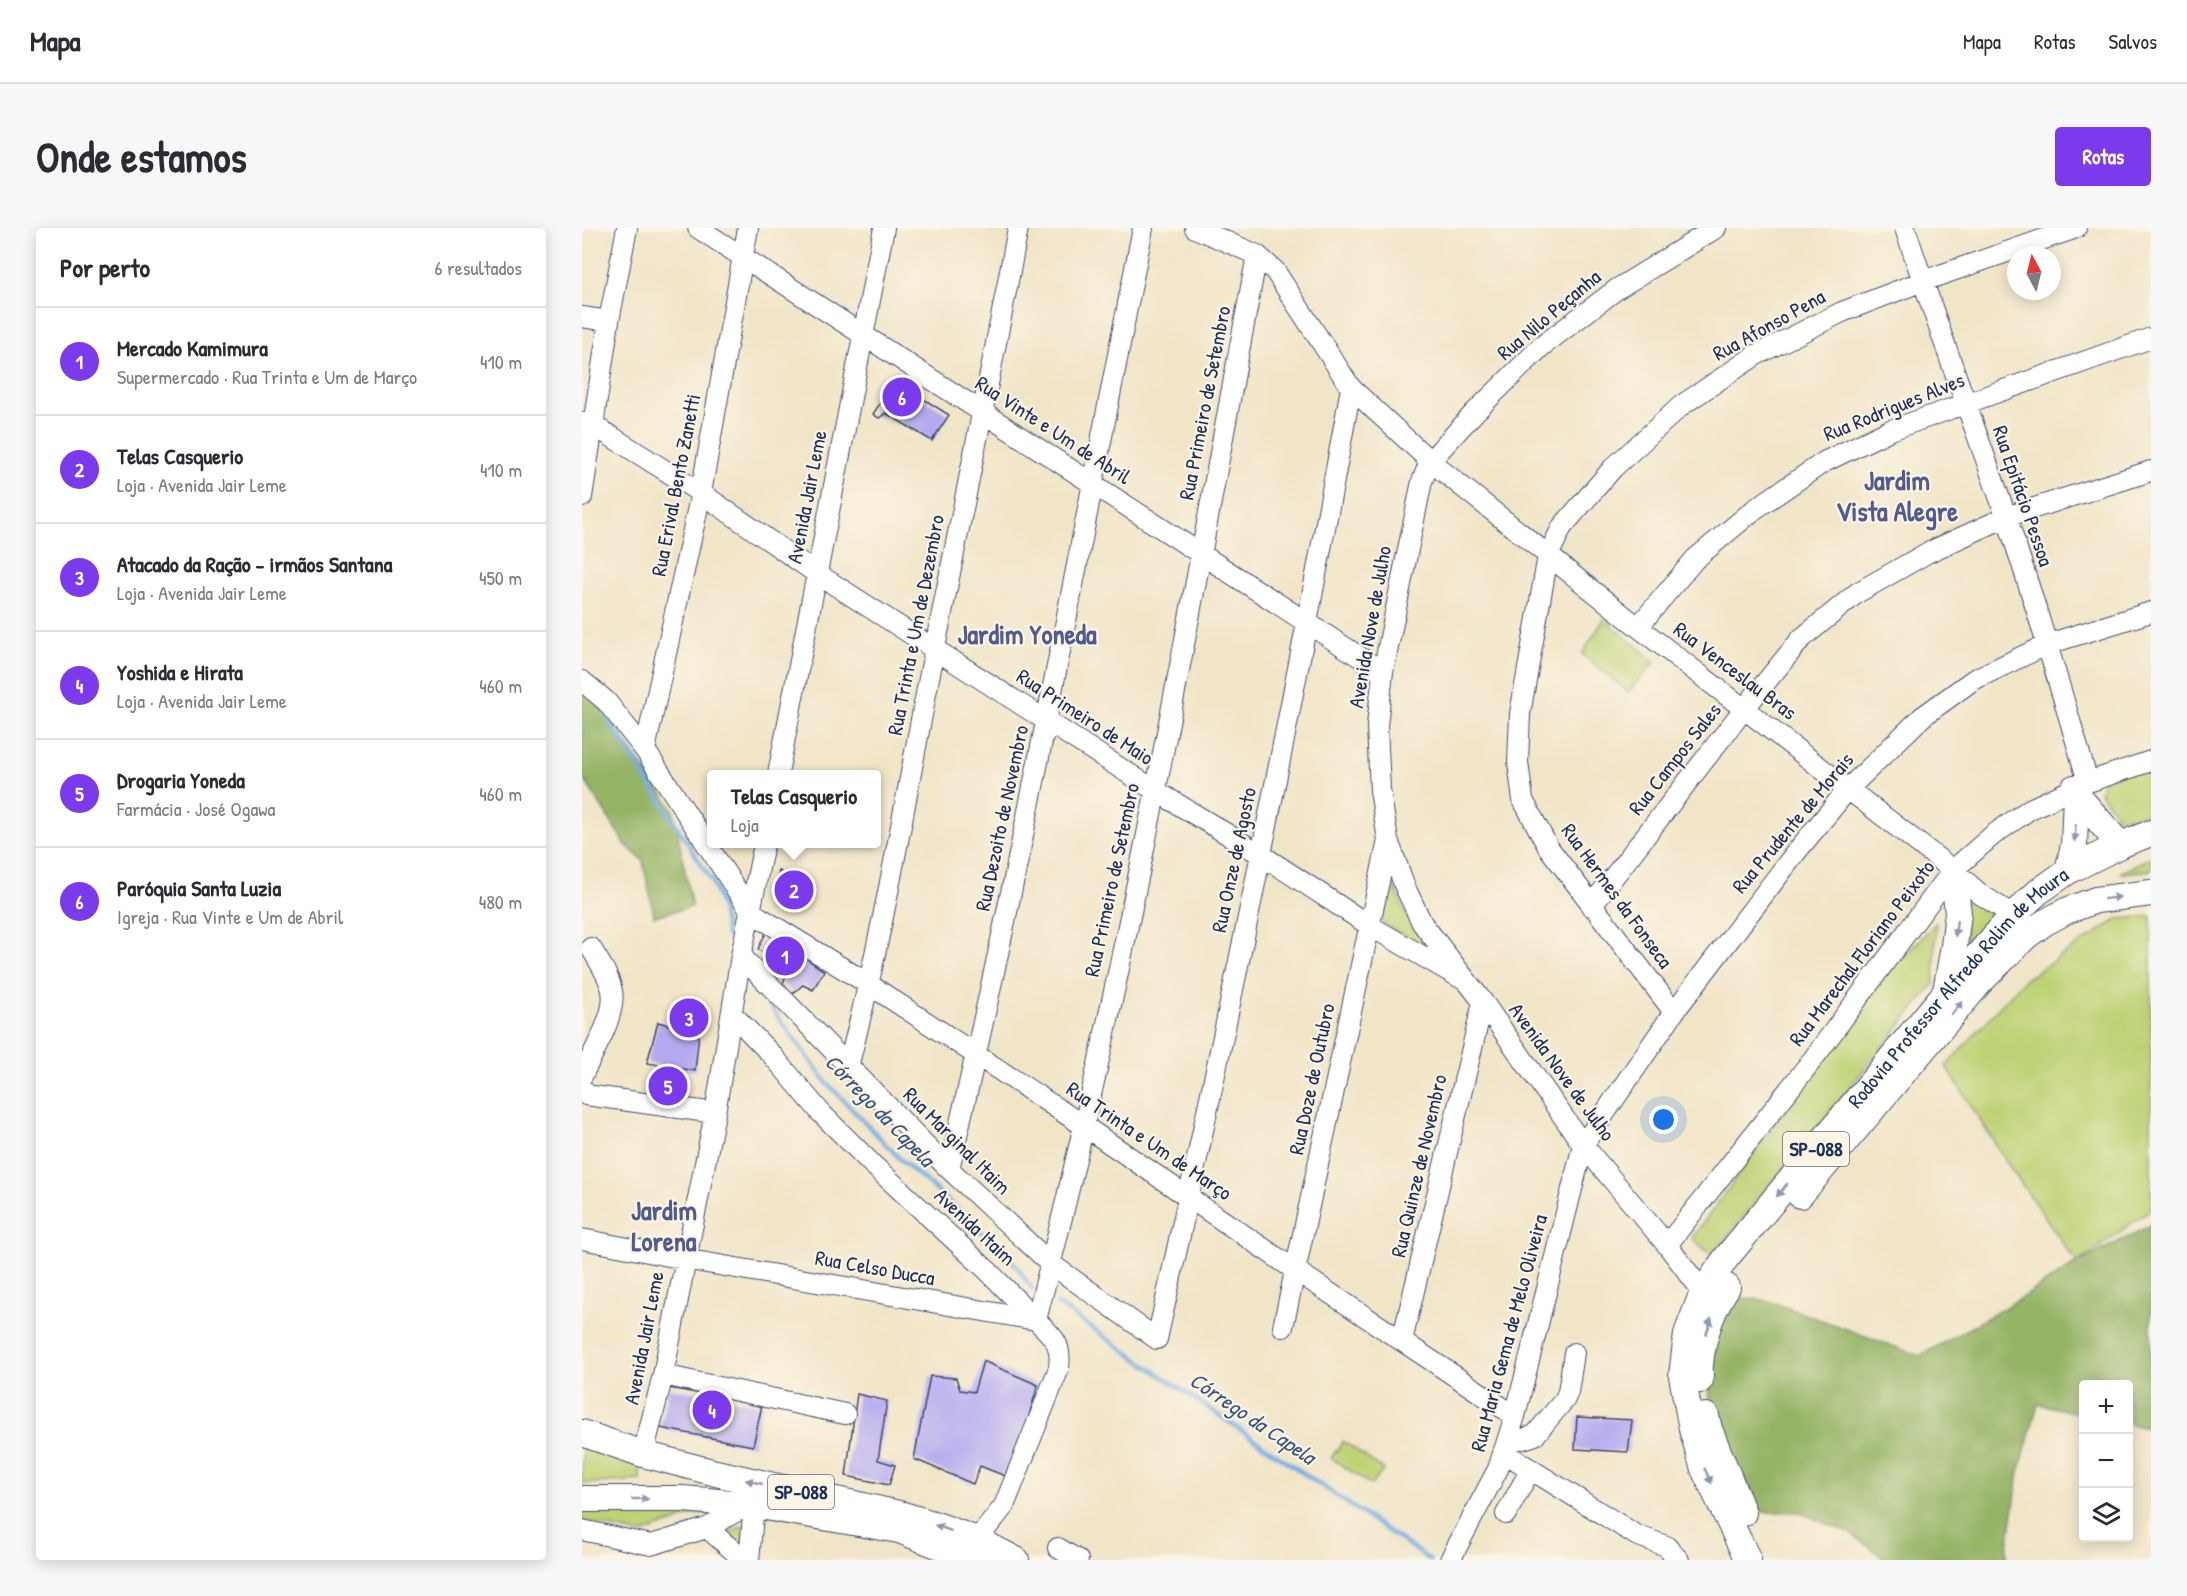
<!DOCTYPE html>
<html lang="pt">
<head>
<meta charset="utf-8">
<style>
	body { margin:0; font-family:"Patrick Hand",sans-serif; background:#f7f7f7; color:#2b2b33 }
	.controls { position:absolute; right:18px; bottom:18px; display:grid; overflow:hidden; border-radius:6px; box-shadow:0 3px 15px #0003 }
	.controls button { width:54px; height:54px; display:grid; place-items:center; padding:0; border:0; border-bottom:2px solid #e1e1e2; background:#fff; color:#2b2b33; font:30px sans-serif }
	.compass { position:absolute; left:1425px; top:18px; width:54px; height:54px; border-radius:50%; background:#fff; box-shadow:0 3px 15px #0003; rotate:353deg }
	.you { position:absolute; left:1082px; top:892px; width:21px; height:21px; margin:-15px; border:4px solid #fff; border-radius:50%; background:#1a73e8; box-shadow:0 0 0 9px #1a73e833 }
	.badge { display:grid; place-items:center; width:39px; height:39px; border-radius:50%; background:#7c3aed; color:#fff; font-size:20px; font-weight:700 }
	.pin { position:absolute; translate:-50% -50%; border:3px solid #fff; box-shadow:0 2px 6px #0006 }
	.popup { position:absolute; left:125px; top:542px; width:174px; height:78px; box-sizing:border-box; display:grid; place-content:center; border-radius:6px; background:#fff; filter:drop-shadow(0 2px 4px #0005); font-size:20px; white-space:nowrap; color:#7c7c81 }
	.popup b { font-size:22px; color:#2b2b33 }
	.popup::after { content:''; position:absolute; left:50%; top:100%; margin-left:-12px; border:12px solid transparent; border-top-color:#fff }
	.list { margin:0; padding:0; list-style:none }
	h2 { display:flex; justify-content:space-between; align-items:center; height:78px; margin:0; padding:0 24px; font-size:26px }
	h2 small { font-size:20px; font-weight:400; color:#7c7c81 }
	.list li { display:grid; grid-template-columns:39px 1fr auto; gap:18px; align-items:center; box-sizing:border-box; height:108px; padding:0 24px; border-top:2px solid #e1e1e2 }
	.list b { display:block; font-size:22px; white-space:nowrap }
	.list p { margin:0; font-size:20px; white-space:nowrap; color:#7c7c81 }
	.list em { font-size:20px; font-style:normal; color:#7c7c81 }
	.icon { flex:none; width:33px; height:33px; fill:none; stroke:currentColor; stroke-width:2; stroke-linecap:round; stroke-linejoin:round }
	.map { position:relative; flex:none; width:1569px; height:1332px; overflow:hidden; border-radius:6px }
	header { display:flex; align-items:center; gap:36px; box-sizing:border-box; height:84px; padding:0 30px; background:#fff; border-bottom:2px solid #e1e1e2 }
	header strong { font-size:28px }
	nav { display:flex; gap:33px; margin-inline-start:auto; font-size:21px }
	.intro { display:flex; align-items:center; justify-content:space-between; box-sizing:border-box; height:144px; padding:0 36px }
	h1 { margin:0; font-size:42px }
	.button { padding:15px 27px; border-radius:6px; background:#7c3aed; color:#fff; font-size:21px; font-weight:700 }
	main { display:flex; gap:36px; padding:0 36px }
	aside { flex:1; background:#fff; border-radius:6px; box-shadow:0 3px 15px #0003 }
	.map>svg:first-child { display:block }
</style>
</head>
<body>
<header>
<strong>Mapa</strong>
<nav><a>Mapa</a><a>Rotas</a><a>Salvos</a></nav>
</header>
<div class="intro"><h1>Onde estamos</h1><a class="button">Rotas</a></div>
<main>
<aside>
<h2>Por perto<small>6 resultados</small></h2>
<ul class="list">
<li><span class="badge">1</span><div><b>Mercado Kamimura</b><p>Supermercado · Rua Trinta e Um de Março</p></div><em>410 m</em></li>
<li><span class="badge">2</span><div><b>Telas Casquerio</b><p>Loja · Avenida Jair Leme</p></div><em>410 m</em></li>
<li><span class="badge">3</span><div><b>Atacado da Ração - irmãos Santana</b><p>Loja · Avenida Jair Leme</p></div><em>450 m</em></li>
<li><span class="badge">4</span><div><b>Yoshida e Hirata</b><p>Loja · Avenida Jair Leme</p></div><em>460 m</em></li>
<li><span class="badge">5</span><div><b>Drogaria Yoneda</b><p>Farmácia · José Ogawa</p></div><em>460 m</em></li>
<li><span class="badge">6</span><div><b>Paróquia Santa Luzia</b><p>Igreja · Rua Vinte e Um de Abril</p></div><em>480 m</em></li>
</ul>
</aside>
<div class="map">
<svg width="1569" height="1332" viewBox="0 0 1569 1332">
	<rect width="100%" height="100%" fill="#fcf5e5"/>
	<filter id="ink" filterUnits="userSpaceOnUse"><feTurbulence type="fractalNoise" baseFrequency=".0167" numOctaves="2"/><feDisplacementMap in="SourceGraphic" scale="12" xChannelSelector="R" yChannelSelector="G"/><feConvolveMatrix kernelMatrix="1 2 1 2 8 2 1 2 1" color-interpolation-filters="sRGB"/></filter>
	<filter id="wash" filterUnits="userSpaceOnUse"><feTurbulence type="fractalNoise" baseFrequency=".008" numOctaves="4" result="noise"/><feDisplacementMap in="SourceGraphic" scale="24" xChannelSelector="R" yChannelSelector="G"/><feGaussianBlur stdDeviation="1.35" result="paint"/><feColorMatrix in="noise" values="0 0 0 0 0 0 0 0 0 0 0 0 0 0 0 0 0 1.4 0 .05"/><feComposite in="paint" operator="in"/></filter>
	<g filter="url(#wash)">
		<rect width="100%" height="100%" fill="#f1e5c8"/>
		<!-- green -->
		<path fill="#bed275" stroke="#6c806a" stroke-width="1.5" d="M1022,391L1073,434L1046,464L1000,426Z
			M1569,535V584L1551,589L1537,590L1518,565L1521,551Z
			M1569,629V642L1538,645Z
			M807,644L822,683L859,731L799,694Z
			M1378,663L1413,689L1386,721Z
			M1569,688V981L1495,1035L1429,941L1364,838L1442,752L1536,691Z
			M1354,695L1352,756L1130,1028L1110,1010L1302,749Z
			M761,1213L802,1242L789,1257L749,1230Z
			M0,1219L58,1238V1252L0,1256Z
			M144,1281L111,1287L59,1306L0,1293V1282Z
			M163,1298L161,1323L138,1305Z"/>
		<!-- forest -->
		<path fill="#96b466" stroke="#587262" stroke-width="1.5" d="M0,453L91,581L110,679L72,688L61,633L43,616L0,548Z
			M1569,997V1201L1547,1196L1546,1156H1502L1501,1186L1456,1176L1437,1244L1424,1332H1305L1269,1306L1217,1284H1179L1133,1199L1122,1135L1140,1074L1163,1070L1187,1073L1338,1128L1438,1071L1495,1035Z"/>
		<g fill="none" stroke-linecap="round" stroke-linejoin="round">
			<!-- stream -->
			<path stroke="#73aee4" stroke-width="4.5" d="M23,486L130,653L140,680L145,708
				M181,769L245,855L318,931L369,975L434,1037L450,1061
				M475,1076L848,1332"/>
		</g>
		<g id="blocks">
			<!-- building -->
			<path fill="#b5aaf0" d="M313,153L367,187L350,213L304,185L297,190L291,186Z
				M197,643L230,663L223,681L194,662Z
				M185,703L242,743L231,762L221,757L210,766L201,756L204,746L196,736L176,721Z
				M76,794L117,805L113,843L65,835Z
				M401,1133L456,1157L440,1211L426,1249L398,1238L391,1256L332,1231L348,1148L374,1150L378,1162L392,1164Z
				M87,1160L180,1177L171,1218L78,1200Z
				M275,1166L305,1173L296,1232L313,1237L307,1257L264,1248Z
				M995,1189L1050,1192L1046,1224L993,1221Z"/>
		</g>
	</g>
	<g filter="url(#ink)">
		<use href="#blocks" fill-opacity="0" stroke="#3b4a6e" stroke-width="1.5"/>
		<g fill="none" stroke-linecap="round" stroke-linejoin="round">
			<!-- minor casing -->
			<g stroke="#3b4a6e" stroke-width="22">
				<path id="minor" d="M116,0L801,444
					M613,0L675,27L693,43L769,160L848,233L1056,399L1371,642L1398,666L1431,687
					M1323,0C1355,97 1390,192 1424,288C1454,376 1480,465 1506,554
					M0,89L27,93
					M0,194L11,197L119,265L234,345L574,563L678,626L788,698L877,749
					M0,269L27,93L45,0
					M1056,399L1113,331L1173,281L1242,234L1306,203L1569,110
					M0,453L24,473L63,522L169,684L288,757L502,898L713,1042L933,1188
					M63,522L119,265L166,0
					M196,546L302,0
					M1009,678L1162,481L1219,411L1275,365L1345,325L1424,289L1569,243
					M159,728L367,941L469,1036L575,1111C646,796 711,478 769,160
					M1092,784L966,619L941,572L936,534L938,486L966,328L980,299L1031,240L1100,177L1174,127L1260,84L1341,53L1494,0
					M150,786L191,828L239,885L290,936L406,1043L454,1092
					M266,839C301,707 323,573 349,440C378,293 409,147 436,0
					M0,848C10,826 35,786 30,763C27,747 17,734 9,720
					M0,860L4,867L133,885
					M367,941C442,630 498,314 561,0
					M0,1011L102,1031L454,1092C471,1109 480,1114 477,1140L422,1278L395,1312
					M1085,1017L1231,831L1371,642L1411,607L1448,581L1506,554L1569,533
					M1121,1064L1085,1017L1001,917L901,774L840,695L823,659L806,612L798,562L795,498L801,444L840,253L848,233L893,184L960,118L1035,61L1134,0
					M454,1092C546,741 608,384 675,27
					M701,1099L806,612
					M820,1113L901,774
					M81,1147L263,1186
					M926,1210L941,1211L953,1207L983,1171L986,1164L992,1125
					M921,1224L1054,1307L1084,1318L1097,1332
					M61,1226L81,1147L133,885L159,728L182,616
					M924,1286L949,1241
					M125,1300L162,1332
					M0,1302L69,1317L125,1300L168,1276
					M476,1320L496,1332
					M167,1332L172,1277
					M868,1332L916,1241L933,1188L1001,917L1092,784L1215,623L1267,560L1340,489L1391,452L1466,416L1569,384"/>
			</g>
			<!-- major casing -->
			<g stroke="#3b4a6e" stroke-width="28">
				<g id="major">
					<path d="M1492,560L1494,566L1538,617"/>
					<path d="M1486,643L1492,617L1494,566"/>
					<path d="M1364,763L1372,718L1376,685L1371,642"/>
					<path d="M1218,967L1398,754L1443,709L1462,695L1484,683L1514,672L1569,665"/>
					<path d="M1118,1152C1116,1121 1128,1084 1145,1059"/>
					<path d="M1124,1188L1127,1201L1161,1285"/>
					<path d="M0,1205L61,1226L134,1245L321,1287L354,1297L395,1312L434,1332"/>
					<path d="M0,1271H101L172,1277L317,1302L393,1332"/>
					<path id="s1" d="M1166,1332L1122,1241L1110,1201L1100,1148L1105,1106L1121,1064L1144,1030L1364,764L1431,687L1456,664L1486,643L1538,617L1569,605"/>
				</g>
			</g>
			<!-- minor -->
			<use href="#minor" stroke="#fff" stroke-width="20"/>
			<!-- major -->
			<use href="#major" stroke="#fff" stroke-width="26"/>
		</g>
		<!-- one-way arrows -->
		<defs><path id="oneway-solid" d="M-6-.8H1V-3.2L6.5 0L1 3.2V.8H-6Z" transform="scale(1.5)"/></defs>
		<g fill="#8d97ae">
			<use href="#oneway-solid" transform="translate(1493 605) rotate(94)"/>
			<use href="#oneway-solid" transform="translate(1530 670) rotate(-7)"/>
			<use href="#oneway-solid" transform="translate(1374 700) rotate(96)"/>
			<use href="#oneway-solid" transform="translate(1375 780) rotate(-50)"/>
			<use href="#oneway-solid" transform="translate(1200 962) rotate(130)"/>
			<use href="#oneway-solid" transform="translate(1127 1098) rotate(-72)"/>
			<use href="#oneway-solid" transform="translate(1126 1248) rotate(65)"/>
			<use href="#oneway-solid" transform="translate(172 1254) rotate(-167)"/>
			<use href="#oneway-solid" transform="translate(58 1271)"/>
			<use href="#oneway-solid" transform="translate(361 1300) rotate(-160)"/>
		</g>
	</g>
	<g text-anchor="middle" stroke-width="4.5" stroke-linejoin="round" paint-order="stroke">
		<!-- shield labels -->
		<g fill="#fcf5e5" stroke="#5e6a86" stroke-width="1.5">
			<rect x="1201" y="904" width="66" height="34" rx="4.5"/>
			<rect x="186" y="1247" width="66" height="34" rx="4.5"/>
		</g>
		<g font-size="20" font-weight="bold" fill="#1b2f5e">
			<text x="1234" y="928">SP-088</text>
			<text x="219" y="1271">SP-088</text>
		</g>
		<!-- street labels -->
		<g font-size="21" fill="#1b2f5e" stroke="#fcf5e5">
			<text transform="translate(967 87) rotate(-40)" y="7">Rua Nilo Peçanha</text>
			<text transform="translate(1187 97) rotate(-29)" y="7">Rua Afonso Pena</text>
			<text transform="translate(623 175) rotate(-79)" y="7">Rua Primeiro de Setembro</text>
			<text transform="translate(1312 179) rotate(-22)" y="7">Rua Rodrigues Alves</text>
			<text transform="translate(471 202) rotate(33)" y="7">Rua Vinte e Um de Abril</text>
			<text transform="translate(94 257) rotate(-79)" y="7">Rua Erival Bento Zanetti</text>
			<text transform="translate(1441 268) rotate(71)" y="7">Rua Epitácio Pessoa</text>
			<text transform="translate(225 269) rotate(-79)" y="7">Avenida Jair Leme</text>
			<text transform="translate(334 397) rotate(-79)" y="7">Rua Trinta e Um de Dezembro</text>
			<text transform="translate(788 399) rotate(-80)" y="7">Avenida Nove de Julho</text>
			<text transform="translate(1153 443) rotate(37)" y="7">Rua Venceslau Bras</text>
			<text transform="translate(503 489) rotate(33)" y="7">Rua Primeiro de Maio</text>
			<text transform="translate(1093 531) rotate(-52)" y="7">Rua Campos Sales</text>
			<text transform="translate(420 590) rotate(-78)" y="7">Rua Dezoito de Novembro</text>
			<text transform="translate(1211 595) rotate(-50)" y="7">Rua Prudente de Morais</text>
			<text transform="translate(652 632) rotate(-78)" y="7">Rua Onze de Agosto</text>
			<text transform="translate(530 652) rotate(-78)" y="7">Rua Primeiro de Setembro</text>
			<text transform="translate(1035 668) rotate(54)" y="7">Rua Hermes da Fonseca</text>
			<text transform="translate(1280 725) rotate(-53)" y="7">Rua Marechal Floriano Peixoto</text>
			<text dy="7" stroke="none"><textPath href="#s1" startOffset="682">Rodovia Professor Alfredo Rolim de Moura</textPath></text>
			<text transform="translate(980 844) rotate(54)" y="7">Avenida Nove de Julho</text>
			<text transform="translate(730 851) rotate(-78)" y="7">Rua Doze de Outubro</text>
			<text transform="translate(375 913) rotate(45)" y="7">Rua Marginal Itaim</text>
			<text transform="translate(567 913) rotate(34)" y="7">Rua Trinta e Um de Março</text>
			<text transform="translate(837 938) rotate(-77)" y="7">Rua Quinze de Novembro</text>
			<text transform="translate(393 999) rotate(43)" y="7">Avenida Itaim</text>
			<text transform="translate(293 1040) rotate(10)" y="7">Rua Celso Ducca</text>
			<text transform="translate(927 1105) rotate(-75)" y="7">Rua Maria Gema de Melo Oliveira</text>
			<text transform="translate(62 1110) rotate(-79)" y="7">Avenida Jair Leme</text>
		</g>
		<!-- water labels -->
		<g font-size="22" font-style="italic" fill="#355586" stroke="#fcf5e5">
			<text transform="translate(298 882) rotate(46)" y="8">Córrego da Capela</text>
			<text transform="translate(671 1190) rotate(34)" y="8">Córrego da Capela</text>
		</g>
		<!-- district labels -->
		<g font-size="27" font-weight="bold" fill="#515a91" stroke="#fcf5e5">
			<text x="1315" y="262">Jardim<tspan x="1315" dy="31">Vista Alegre</tspan></text>
			<text x="445" y="416">Jardim Yoneda</text>
			<text x="82" y="992">Jardim<tspan x="82" dy="31">Lorena</tspan></text>
		</g>
	</g>
</svg>
<div class="controls">
<button>+</button>
<button>−</button>
<button><svg class="icon" aria-label="layers" viewBox="0 0 24 24"><path d="M12 4l9 5-9 5-9-5zM3 14l9 5 9-5"/></svg></button>
</div>
<svg class="compass" viewBox="-18 -18 36 36"><path d="M0-13l5 13h-10z" fill="#e53935"/><path d="M0 13l5-13h-10z" fill="#7c7c81"/></svg>
<div class="you"></div>
<div class="pin badge" style="left:203px;top:728px">1</div>
<div class="pin badge" style="left:212px;top:662px">2</div>
<div class="popup"><b>Telas Casquerio</b>Loja</div>
<div class="pin badge" style="left:107px;top:790px">3</div>
<div class="pin badge" style="left:130px;top:1182px">4</div>
<div class="pin badge" style="left:86px;top:858px">5</div>
<div class="pin badge" style="left:320px;top:169px">6</div>
</div>
</main>
</body>
</html>
